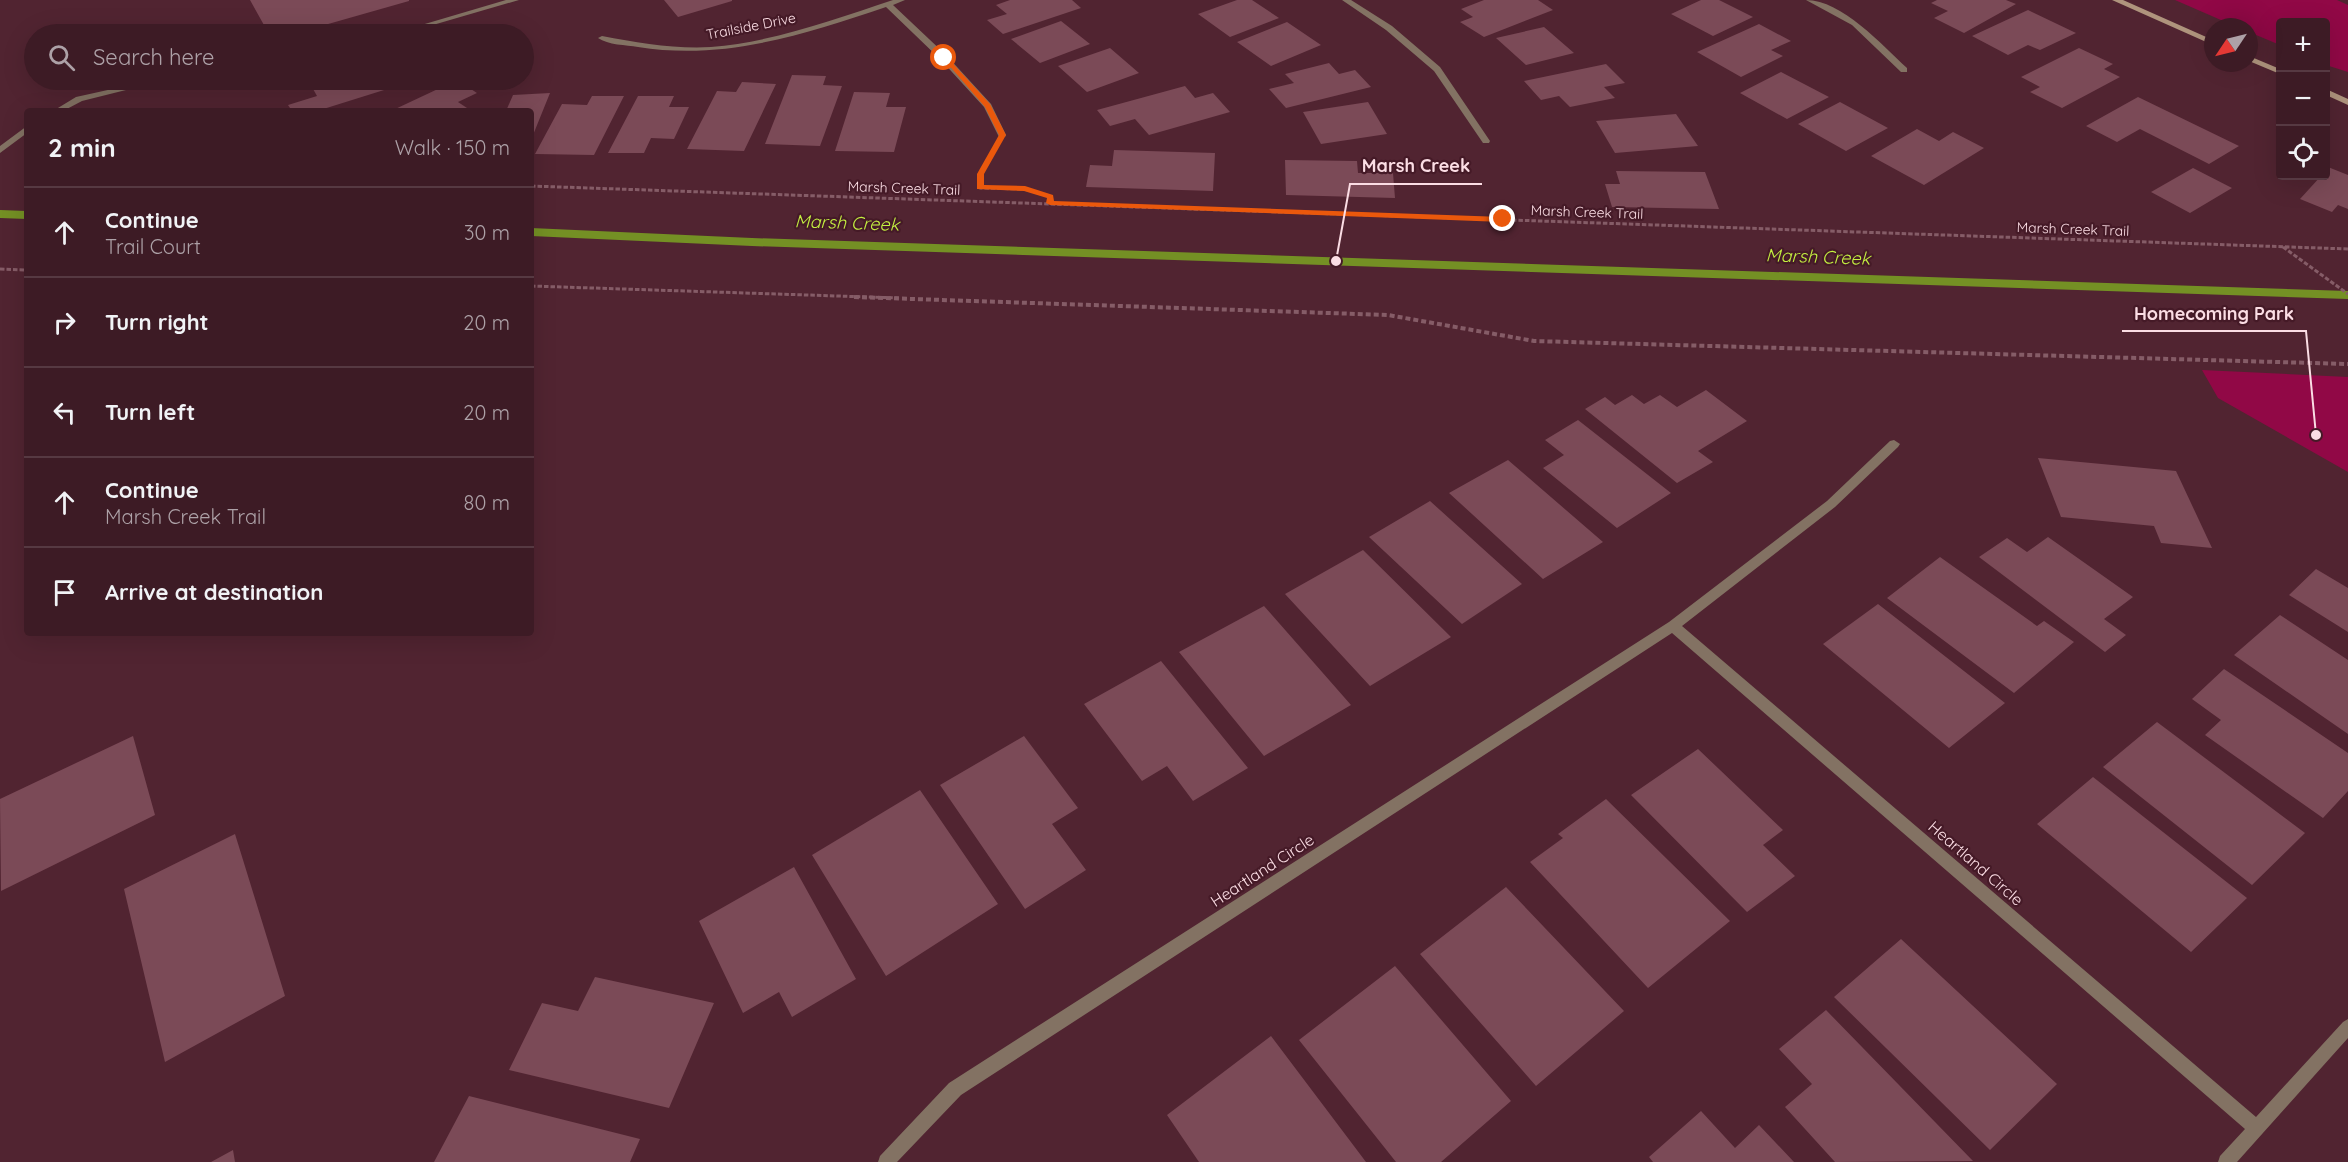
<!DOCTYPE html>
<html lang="en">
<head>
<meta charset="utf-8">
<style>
	body { margin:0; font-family:Quicksand,sans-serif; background:#482832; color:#f1f3f6 }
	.controls { position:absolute; right:18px; top:18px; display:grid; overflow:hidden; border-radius:6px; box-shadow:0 6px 24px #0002 }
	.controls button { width:54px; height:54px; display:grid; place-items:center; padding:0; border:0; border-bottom:2px solid #563942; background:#3d1b25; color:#f1f3f6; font:30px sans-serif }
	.compass { position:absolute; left:2204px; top:18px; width:54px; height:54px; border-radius:50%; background:#3d1b25; box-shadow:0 6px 24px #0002; rotate:235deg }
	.stop { position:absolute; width:18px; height:18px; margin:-14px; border:4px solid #ea580c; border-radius:50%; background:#fff }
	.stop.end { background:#ea580c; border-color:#fff; box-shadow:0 2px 6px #0008 }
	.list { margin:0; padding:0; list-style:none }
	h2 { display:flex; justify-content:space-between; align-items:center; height:78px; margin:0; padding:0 24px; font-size:26px }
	h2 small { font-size:20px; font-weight:400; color:#ada1a7 }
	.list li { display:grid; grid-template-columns:39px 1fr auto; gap:18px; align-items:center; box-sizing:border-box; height:90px; padding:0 24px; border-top:2px solid #563942 }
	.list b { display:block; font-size:22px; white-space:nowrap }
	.list p { margin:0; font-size:20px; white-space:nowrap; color:#ada1a7 }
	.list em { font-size:20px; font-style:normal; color:#ada1a7 }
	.icon { flex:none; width:33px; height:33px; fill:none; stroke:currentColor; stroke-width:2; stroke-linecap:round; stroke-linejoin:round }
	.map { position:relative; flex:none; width:2348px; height:1162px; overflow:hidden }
	.search { position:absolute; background:#3d1b25; box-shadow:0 6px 24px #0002; left:24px; top:24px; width:510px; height:66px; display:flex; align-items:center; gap:15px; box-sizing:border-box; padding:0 21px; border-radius:33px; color:#ada1a7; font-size:22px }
	.panel { position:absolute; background:#3d1b25; box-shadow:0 6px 24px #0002; left:24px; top:108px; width:510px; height:528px; border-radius:6px }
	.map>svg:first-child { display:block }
</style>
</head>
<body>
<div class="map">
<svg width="2348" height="1162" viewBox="0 0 2348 1162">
	<rect width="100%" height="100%" fill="#512431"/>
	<!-- green -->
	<path fill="#910846" d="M2175,0H2337L2348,5V72L2326,65V22H2280V45L2249,32V27H2237Z
		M2202,370L2348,377V472L2218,398Z"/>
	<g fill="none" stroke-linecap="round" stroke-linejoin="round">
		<!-- stream -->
		<path fill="#749024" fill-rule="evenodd" d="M0,210L27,211V219L0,218Z
			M531,228L752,238L2348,291V299L752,246L531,236Z"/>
	</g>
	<!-- building -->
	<path fill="#7b4a57" d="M250,0H409V1L293,34H269Z
		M664,0H732V1L678,17Z
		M1010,0H1072L1081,8L1003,34L987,20L1007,14L996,5Z
		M1237,0H1252L1279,18L1230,37L1198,14Z
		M1484,0H1538L1553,10L1484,37L1460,22L1473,17L1461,9Z
		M1701,0H1719L1753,17L1713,36L1671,14Z
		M1937,0H2006L2016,4L1964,33L1934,18L1948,11L1931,3Z
		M2028,10L2076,33L2040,50L2028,45L2008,55L1972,36Z
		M1061,21L1090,44L1040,63L1011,39Z
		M1287,22L1321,45L1271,66L1237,42Z
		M1759,24L1791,41L1771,50L1783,56L1741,77L1697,52Z
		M1544,27L1574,53L1526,65L1496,38Z
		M1110,48L1139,73L1087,92L1058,66Z
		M2079,48L2113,64L2104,69L2120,77L2062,108L2030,92L2040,87L2021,77Z
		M1329,63L1339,74L1355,70L1371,87L1286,108L1269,89L1294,83L1285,74Z
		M1606,64L1625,83L1604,87L1615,98L1570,107L1559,96L1541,100L1524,81Z
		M1781,72L1829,97L1787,119L1740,93Z
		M792,75L826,76L823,85L842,86L820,146L765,144Z
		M308,80H416L317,111H292L288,105L317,96Z
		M457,80L477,93L458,102L470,110L467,111H391Z
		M742,82L776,84L744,151L687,149L717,91L736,92Z
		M1185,86L1195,98L1213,93L1230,112L1149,135L1135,119L1110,126L1097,110Z
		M854,92L890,93L886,107H906L894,152L835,151Z
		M550,93L531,140V111H506L513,95Z
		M592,96H624L594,155L535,154L562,104L587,105Z
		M638,96H674L669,107H689L674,139L651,138L644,153H608Z
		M2138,97L2239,146L2209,164L2140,129L2117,142L2086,126Z
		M1368,102L1387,134L1321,144L1303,112Z
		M1840,102L1888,128L1846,151L1798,124Z
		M1676,114L1698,146L1615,153L1596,121Z
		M1917,129L1939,141L1953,132L1984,148L1924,185L1871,156Z
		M1114,150L1215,153L1213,191L1086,187L1090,165L1112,166Z
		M1285,160L1357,161L1358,173H1393L1395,198L1286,195Z
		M2328,167L2348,175V209L2338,205L2332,212L2300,199L2321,176H2326Z
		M2193,168L2232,188L2190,213L2151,192Z
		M1616,171L1705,172L1719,209L1612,207L1605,184H1620Z
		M1706,390L1747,421L1698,451L1713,462L1677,483L1585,409L1605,397L1615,405L1632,395L1644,404L1660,395L1677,407Z
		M1578,420L1671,493L1617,528L1543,468L1564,455L1545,440Z
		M2038,458L2176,471L2212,548L2161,543L2154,526L2061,517Z
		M1508,460L1603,542L1543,579L1449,493Z
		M1430,501L1522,584L1462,624L1369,537Z
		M2048,537L2133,597L2104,619L2126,635L2105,652L1979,557L2007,538L2027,552Z
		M1363,550L1451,637L1370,686L1285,594Z
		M1940,557L2037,626L2044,621L2074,642L2014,693L1887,598Z
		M2316,569L2348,588V632L2289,595Z
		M1878,604L2005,703L1949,748L1823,644Z
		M1264,606L1351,705L1264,756L1179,652Z
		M2280,615L2348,660V734L2234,655Z
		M1161,661L1248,768L1193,801L1167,766L1142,781L1084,704Z
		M2224,669L2348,753V791L2323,818L2205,735L2221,720L2192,699Z
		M2157,722L2305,833L2252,885L2103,767Z
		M133,736L155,815L1,891L0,799Z
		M1024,736L1078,808L1052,824L1086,870L1025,909L940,785Z
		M1698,749L1783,830L1763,845L1795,876L1747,912L1631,795Z
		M2093,777L2247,898L2191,952L2037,824Z
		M920,790L998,904L886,976L812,855Z
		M1606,799L1730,921L1648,988L1530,862L1563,838L1558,834Z
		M235,834L285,996L165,1062L124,889Z
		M794,867L856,979L792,1017L779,992L743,1013L699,921Z
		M1506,887L1624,1011L1536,1086L1420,954Z
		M1901,939L2057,1084L1990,1150L1834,997Z
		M1395,966L1511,1101L1441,1162H1396L1299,1040Z
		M595,977L714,1003L669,1108L509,1070L542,1003L578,1011Z
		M1826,1010L1973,1161L1835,1162L1785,1107L1812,1084L1779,1049Z
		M1271,1036L1366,1162H1199L1167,1115Z
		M469,1096L640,1139L630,1162H434Z
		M1701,1111L1735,1148L1759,1125L1794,1162H1653L1649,1157Z
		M233,1150L235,1162H211Z"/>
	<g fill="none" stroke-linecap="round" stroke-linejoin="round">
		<!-- path-far1 -->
		<path stroke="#855c67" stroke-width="3" stroke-dasharray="4.5 2" stroke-linecap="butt" d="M991,156L981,174L980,188L1025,189L1051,197L1050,203
			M531,186L2348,249
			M2283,247L2348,294
			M0,269L27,270
			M531,286L899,298"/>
		<!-- path -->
		<path stroke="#855c67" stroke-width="4" stroke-dasharray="5 3" stroke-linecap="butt" d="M854,297L1388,315L1534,341L2348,364"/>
		<!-- lane -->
		<path fill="#837263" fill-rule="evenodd" d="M506,0H519L402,34H391Z
			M153,80H166L82,101L63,111H53L76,97Z
			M27,126V133L0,153V146Z"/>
		<!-- street -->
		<path fill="#837263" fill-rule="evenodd" d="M893,0H905L893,5L947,56L991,104L1006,135L1005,137H999L984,107L941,60L886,7C805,34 725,61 638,47C626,45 608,45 598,38L602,36C638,43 675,49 711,47C774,42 835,19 893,0Z
			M1342,0H1351L1392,26L1440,67L1490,141L1489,143H1483L1434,71L1386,30Z
			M1806,0C1842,0 1882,45 1907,68V72H1901L1852,25Z
			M1894,440L1900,444L1898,447L1835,507L1682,626L2256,1117L2343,1022L2348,1019V1038L2237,1162H2218L2220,1156L2245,1129L1672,633L961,1095L897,1162H878L880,1156L949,1083L1669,622L1827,501L1890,441Z"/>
		<!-- secondary -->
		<path fill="#af947d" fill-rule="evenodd" d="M2112,0H2123L2213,40V45Z
			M2249,56L2280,69V74L2249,61Z
			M2326,89L2348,99V105L2326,95Z"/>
	</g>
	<!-- route -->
	<path fill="#ea580c" d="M941,56H946L990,104L1006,135L984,174V185L1025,186L1053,195L1054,201L1503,217L1507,219L1503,222L1050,205L1046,203L1047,198L1024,191L977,189V174L999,135L985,107Z"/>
	<g text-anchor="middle" stroke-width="4.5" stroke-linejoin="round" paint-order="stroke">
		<!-- far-street labels -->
		<g font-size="14" fill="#fbdde4" stroke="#451a27">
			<text transform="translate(751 26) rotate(-11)" y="5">Trailside Drive</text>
			<text transform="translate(904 188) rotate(2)" y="5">Marsh Creek Trail</text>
			<text transform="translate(1587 212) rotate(2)" y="5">Marsh Creek Trail</text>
			<text transform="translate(2073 229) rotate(2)" y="5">Marsh Creek Trail</text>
		</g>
		<!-- street labels -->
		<g font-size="16" fill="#fbdde4" stroke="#451a27">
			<text transform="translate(1976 863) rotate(41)" y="6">Heartland Circle</text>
			<text transform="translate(1262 870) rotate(-33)" y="6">Heartland Circle</text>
		</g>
		<!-- water labels -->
		<g font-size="18" font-style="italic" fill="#c4f141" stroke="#451a27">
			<text transform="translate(847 223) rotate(2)" y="6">Marsh Creek</text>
			<text transform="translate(1818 257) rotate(2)" y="6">Marsh Creek</text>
		</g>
	</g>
	<!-- callouts -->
	<path fill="none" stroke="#fbdde4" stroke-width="2" d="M1336 261L1350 184H1482M2316 435L2306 331H2122"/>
	<g fill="#fbdde4" stroke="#451a27" stroke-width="2">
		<circle cx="1336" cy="261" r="6"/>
		<circle cx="2316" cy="435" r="6"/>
	</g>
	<g font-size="18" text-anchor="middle" font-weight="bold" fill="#fbdde4" stroke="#451a27" stroke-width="4.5" stroke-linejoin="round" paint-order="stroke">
		<text x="1416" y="172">Marsh Creek</text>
		<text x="2214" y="320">Homecoming Park</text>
	</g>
</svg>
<div class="controls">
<button>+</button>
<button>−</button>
<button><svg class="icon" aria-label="locate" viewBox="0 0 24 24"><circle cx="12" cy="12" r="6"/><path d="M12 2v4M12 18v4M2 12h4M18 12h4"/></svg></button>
</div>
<svg class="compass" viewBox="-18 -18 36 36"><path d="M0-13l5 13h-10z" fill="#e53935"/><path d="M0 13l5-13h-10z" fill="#ada1a7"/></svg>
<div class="stop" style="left:944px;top:58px"></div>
<div class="stop end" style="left:1503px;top:219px"></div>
<div class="search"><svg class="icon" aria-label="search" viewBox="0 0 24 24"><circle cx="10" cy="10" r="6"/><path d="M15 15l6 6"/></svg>Search here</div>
<section class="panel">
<h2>2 min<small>Walk · 150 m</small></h2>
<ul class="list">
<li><svg class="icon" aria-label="ahead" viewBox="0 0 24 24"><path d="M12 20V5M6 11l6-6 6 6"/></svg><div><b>Continue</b><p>Trail Court</p></div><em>30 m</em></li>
<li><svg class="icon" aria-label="right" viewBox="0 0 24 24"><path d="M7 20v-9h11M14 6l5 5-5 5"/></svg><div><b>Turn right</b></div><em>20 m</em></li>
<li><svg class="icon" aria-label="left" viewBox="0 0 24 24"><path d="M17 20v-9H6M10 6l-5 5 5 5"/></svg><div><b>Turn left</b></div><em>20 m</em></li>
<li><svg class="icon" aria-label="ahead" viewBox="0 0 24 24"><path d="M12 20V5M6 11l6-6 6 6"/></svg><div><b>Continue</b><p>Marsh Creek Trail</p></div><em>80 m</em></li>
<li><svg class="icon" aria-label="arrive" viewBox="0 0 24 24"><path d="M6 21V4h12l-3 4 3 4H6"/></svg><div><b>Arrive at destination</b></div></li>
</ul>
</section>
</div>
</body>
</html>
